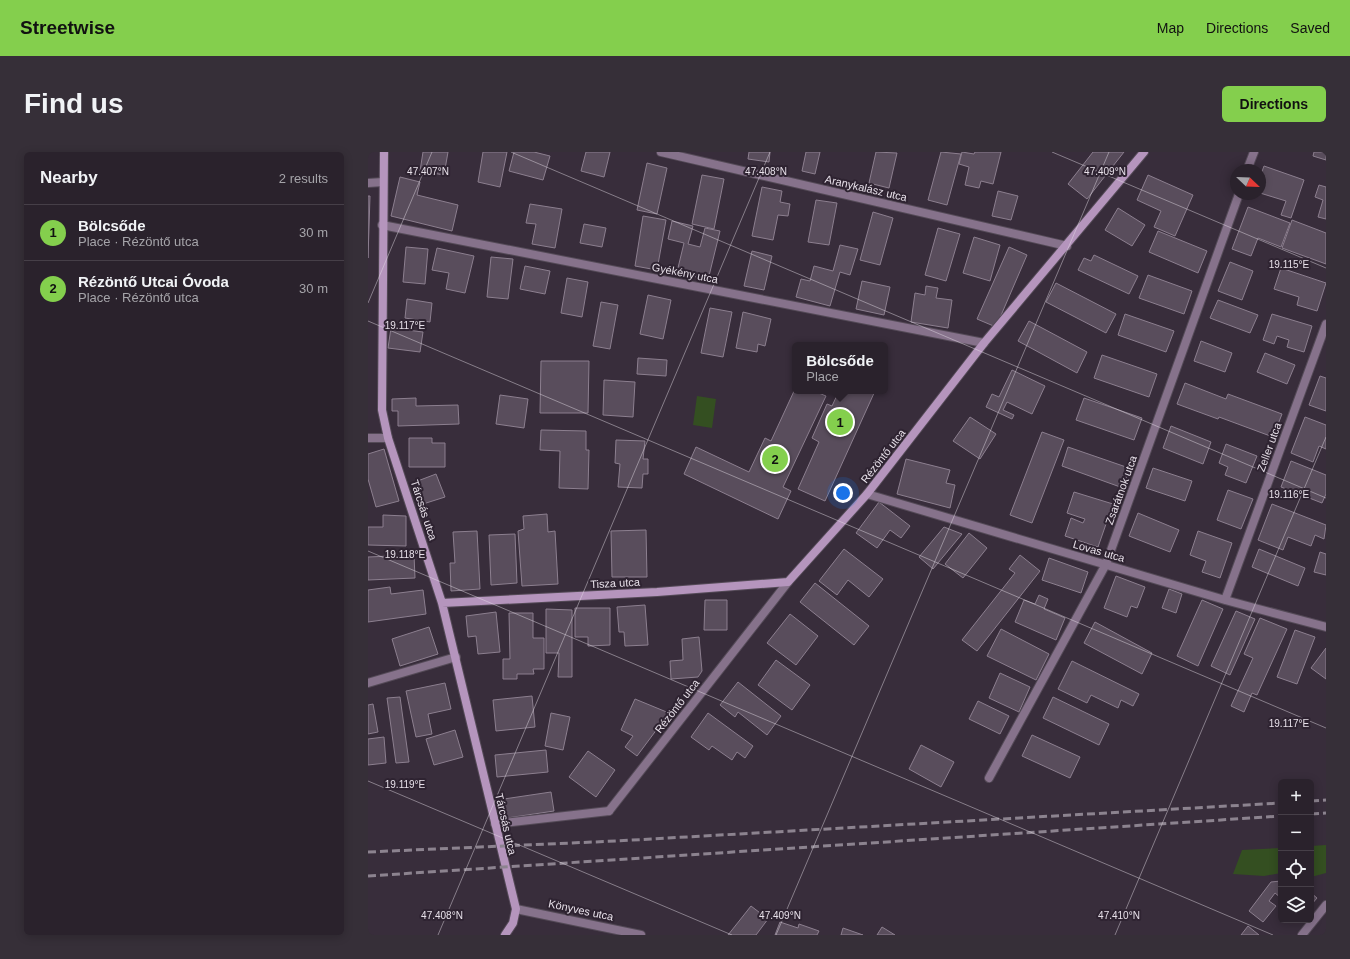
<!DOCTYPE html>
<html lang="en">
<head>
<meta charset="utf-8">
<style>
	body { margin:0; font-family:Helvetica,sans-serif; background:#362f38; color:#f1f3f6 }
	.controls { position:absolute; right:12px; bottom:12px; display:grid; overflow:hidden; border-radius:6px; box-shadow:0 2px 10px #0003 }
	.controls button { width:36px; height:36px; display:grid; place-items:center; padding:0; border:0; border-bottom:1px solid #463f48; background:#2a222c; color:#f1f3f6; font:20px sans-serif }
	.compass { position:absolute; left:862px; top:12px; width:36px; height:36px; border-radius:50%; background:#2a222c; box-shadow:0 2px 10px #0003; rotate:113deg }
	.you { position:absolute; left:475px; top:341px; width:14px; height:14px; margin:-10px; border:3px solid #fff; border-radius:50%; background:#1a73e8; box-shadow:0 0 0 6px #1a73e833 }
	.badge { display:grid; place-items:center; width:26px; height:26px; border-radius:50%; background:#84cf4d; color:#111; font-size:13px; font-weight:700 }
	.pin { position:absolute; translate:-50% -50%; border:2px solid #fff; box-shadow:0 1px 4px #0006 }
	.popup { position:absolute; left:424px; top:190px; width:96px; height:52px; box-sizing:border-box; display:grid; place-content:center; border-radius:6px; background:#2a222c; filter:drop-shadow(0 1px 3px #0005); font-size:13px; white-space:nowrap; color:#a5a4a9 }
	.popup b { font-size:15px; color:#f1f3f6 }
	.popup::after { content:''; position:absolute; left:50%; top:100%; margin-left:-8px; border:8px solid transparent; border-top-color:#2a222c }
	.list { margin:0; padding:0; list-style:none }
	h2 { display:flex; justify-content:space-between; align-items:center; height:52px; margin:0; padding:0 16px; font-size:17px }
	h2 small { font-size:13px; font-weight:400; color:#a5a4a9 }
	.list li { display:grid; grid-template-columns:26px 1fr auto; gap:12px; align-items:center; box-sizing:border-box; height:56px; padding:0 16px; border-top:1px solid #463f48 }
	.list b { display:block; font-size:15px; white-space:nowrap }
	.list p { margin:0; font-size:13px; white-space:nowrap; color:#a5a4a9 }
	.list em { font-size:13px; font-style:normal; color:#a5a4a9 }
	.icon { flex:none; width:22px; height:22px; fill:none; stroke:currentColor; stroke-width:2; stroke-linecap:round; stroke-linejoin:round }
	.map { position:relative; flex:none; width:958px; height:783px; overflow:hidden; border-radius:6px }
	header { display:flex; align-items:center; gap:24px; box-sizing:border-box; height:56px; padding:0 20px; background:#84cf4d; color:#111 }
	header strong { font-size:19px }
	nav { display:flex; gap:22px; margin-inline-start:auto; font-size:14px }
	.intro { display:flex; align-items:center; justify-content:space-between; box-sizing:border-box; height:96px; padding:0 24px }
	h1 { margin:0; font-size:28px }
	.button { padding:10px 18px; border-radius:6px; background:#84cf4d; color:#111; font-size:14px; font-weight:700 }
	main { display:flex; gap:24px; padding:0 24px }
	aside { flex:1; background:#2a222c; border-radius:6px; box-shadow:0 2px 10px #0003 }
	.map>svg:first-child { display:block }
</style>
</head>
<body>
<header>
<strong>Streetwise</strong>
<nav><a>Map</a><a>Directions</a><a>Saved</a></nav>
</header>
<div class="intro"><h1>Find us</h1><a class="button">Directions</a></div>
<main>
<aside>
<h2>Nearby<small>2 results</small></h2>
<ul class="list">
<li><span class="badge">1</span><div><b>Bölcsőde</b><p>Place · Rézöntő utca</p></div><em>30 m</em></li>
<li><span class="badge">2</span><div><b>Rézöntő Utcai Óvoda</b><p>Place · Rézöntő utca</p></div><em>30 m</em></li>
</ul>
</aside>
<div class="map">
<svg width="958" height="783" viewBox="0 0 958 783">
	<rect width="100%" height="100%" fill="#382d3b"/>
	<!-- green -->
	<path fill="#344f21" d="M329,244L348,247L344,276L325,273Z
		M958,693V721L943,725V694Z
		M913,696V721L896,724L865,722L874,698Z"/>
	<!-- building -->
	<path fill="#594d5c" stroke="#8c7f8f" d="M55,0H80L76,23L52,19Z
		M115,0H139L132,35L110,30Z
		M146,0H166L182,4L175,28L141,19Z
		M218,0H242L236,25L213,19Z
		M381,0H402L401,10L380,7Z
		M438,0H452L447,22L434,19Z
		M508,0L529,1L521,36L501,31Z
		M573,0L593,2L579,53L560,48Z
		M594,0L606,2L607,0H633L625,32L613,29L611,36L597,33L601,15L591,12Z
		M725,0H756L719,47L700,32Z
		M946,0H958V8L945,4Z
		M279,11L299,16L289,62L269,58Z
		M896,14L936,28L923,66L913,63L918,49L892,41V25Z
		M334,23L356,27L346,77L324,72Z
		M780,23L825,43L807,84L786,75L793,59L769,48Z
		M32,25L52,30L49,43L90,53L84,79L23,64Z
		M951,33L958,35V67L950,65L955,48L947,45Z
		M394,35L414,39L412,50L422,52L420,64L410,63L405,88L384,84Z
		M630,39L650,44L643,68L624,64Z
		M0,44H2L0,106Z
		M448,48L469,51L461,93L440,90Z
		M162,52L194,57L187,96L164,92L168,72L158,71Z
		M880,55L922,71L913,95L890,86L883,104L864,97Z
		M750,56L777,73L764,94L737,78Z
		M505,60L525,66L512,113L492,108Z
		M275,64L298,68L289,118L267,114Z
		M924,68L958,81V112L914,96Z
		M304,69L325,74L320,92L332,95L337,76L352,79L340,128L309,120L316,91L300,87Z
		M216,72L238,76L234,95L212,91Z
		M570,76L592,82L578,129L557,123Z
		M790,79L839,99L830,121L781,100Z
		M606,85L632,93L622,129L595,121Z
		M472,93L490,97L482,123L472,120L462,154L428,145L433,127L442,129L446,114L465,119Z
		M38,95L60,97L57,132L35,130Z
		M641,95L659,103L628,175L609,167Z
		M69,96L106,104L97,141L78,137L81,121L64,118Z
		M384,99L404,104L396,138L376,134Z
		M726,103L770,124L761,142L710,118L716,106L723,109Z
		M123,105L145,107L140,147L119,145Z
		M862,110L885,119L874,148L850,139Z
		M157,114L182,119L177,142L152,137Z
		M913,116L958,131L949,159L929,153L931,145L906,137Z
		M780,123L824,139L816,162L771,146Z
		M199,126L220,130L214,165L193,161Z
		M494,129L522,135L516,163L488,157Z
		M688,131L748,162L738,181L678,150Z
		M558,134L570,136L568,146L584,148L580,176L543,170L547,141L557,143Z
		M280,143L303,148L295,187L272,182Z
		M39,147L64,151L62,170L37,166Z
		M850,148L890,163L882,181L842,166Z
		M233,150L250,153L242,197L225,194Z
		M342,156L364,160L355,205L333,201Z
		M375,160L403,167L397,194L390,192L389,200L368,196Z
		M757,162L806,179L798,200L750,183Z
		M904,162L944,174L936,200L919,195L921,188L909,184L906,192L895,188Z
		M661,169L719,200L709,221L650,189Z
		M23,176L55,180L52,200L20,196Z
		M833,189L864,201L857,220L826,209Z
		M897,201L927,213L919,232L889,220Z
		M734,203L789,222L781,245L726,226Z
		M270,206L299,208L298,224L269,222Z
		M173,209H221L220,261H172Z
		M644,218L677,234L664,262L639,250L635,258L646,263L644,267L618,255L624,242L631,245Z
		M952,224L958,226V259L941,253Z
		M236,228L267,230L265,265L235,263Z
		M817,231L858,247L860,242L914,262L905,285L851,265L850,267L809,252Z
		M427,237V239H446L458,244L415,335L423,339L410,367L316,322L328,295L381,320L397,286L403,289Z
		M471,239H507L457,349L430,337L451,290L444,286L459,252L464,254Z
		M132,243L160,247L156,276L128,272Z
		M48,246V254L90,253L91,272L30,274V259H24V247Z
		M716,246L774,266L766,288L708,268Z
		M602,265L628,282L612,307L585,289Z
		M937,265L958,273V297L951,294L945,310L923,301Z
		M803,274L843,290L835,312L795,296Z
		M173,278L218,279V298H221L220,337L191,336L192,299L172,298Z
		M674,280L696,288L664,371L642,363Z
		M41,286H64V291H77V315H41Z
		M248,288L277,289L275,307H280V322H275L274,336L250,335L252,312L247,311Z
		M858,292L889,304L878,331L857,323L860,315L851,311Z
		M700,295L761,316L755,336L694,314Z
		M16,297L31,349L8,355L0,327V302Z
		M538,307L582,318L578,331L587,333L582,356L529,342Z
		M923,309L958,323V342L954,351L913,335Z
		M785,316L824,329L817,349L778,336Z
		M68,322L77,345L55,352L47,330Z
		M860,338L885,347L873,377L849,368Z
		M706,340L745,352L730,395L697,384L703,366L715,371L717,367L699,361Z
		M511,350L542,374L533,386L522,378L509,396L488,381Z
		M904,352L958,373L956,387L947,383L943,394L920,385L915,398L890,388Z
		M770,361L811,378L802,400L761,384Z
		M179,362L180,380L187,379L190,432L154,434L150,379L156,377L155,364Z
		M15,363L38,364V394L0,393V375H15Z
		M576,375L594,382L565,417L551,405Z
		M278,378L279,425H244L243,379Z
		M109,379L112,437L83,439L82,411H87L85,380Z
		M830,379L864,391L852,426L834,420L838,409L822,403Z
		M601,381L619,396L595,426L577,412Z
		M147,382L149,431L123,433L121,383Z
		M476,397L515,427L501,445L480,428L469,443L451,429Z
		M891,397L937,416L930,434L884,415Z
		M952,400L958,402V423L946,420Z
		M46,403L47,426L0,428V405Z
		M652,403L672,419L609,499L594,488L647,421L641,417Z
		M681,406L720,420L713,441L674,428Z
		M748,424L777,435L769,456L763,454L759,465L736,456Z
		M447,431L501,474L486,493L432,450Z
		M22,435L23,442L55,438L58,462L0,470V438Z
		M801,437L814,442L808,461L794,456Z
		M671,443L680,447L676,457L697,466L688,488L647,470L656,448L667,452Z
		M337,448H359V478H336Z
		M834,448L855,457L830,514L809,504Z
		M277,453L280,493L257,494L256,480H251L249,455Z
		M207,456H242V493L220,494V485H207Z
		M178,457L204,458V525H190L191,501H178Z
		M868,459L887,467L862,523L843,514Z
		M128,460L132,500L110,502L108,484L100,485L98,464Z
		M141,461H165V486H176V517H165L166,522H149V527H135V507H142Z
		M422,462L450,484L428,513L399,491Z
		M892,466L919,477L889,543L884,541L876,560L863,554L885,506L876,502Z
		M727,470L784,501L774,522L716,491Z
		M61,475L70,502L32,514L24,487Z
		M633,477L681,502L668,528L619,504Z
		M927,478L947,485L929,532L909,525Z
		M331,485L334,519L330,525L303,527L302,509L315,508L314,487Z
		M958,496V527L943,516Z
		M408,508L442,533L424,558L390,533Z
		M704,509L771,542L765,554L753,548L750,556L723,543L719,551L690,537Z
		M632,521L662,535L651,560L621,546Z
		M370,530L413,564L399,583L370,560L367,565L352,553Z
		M77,531L83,557L60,562L64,582L48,585L38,539Z
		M164,544L167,575L128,579L125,548Z
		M32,545L41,610L28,611L19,546Z
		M685,545L741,572L731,593L675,566Z
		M267,547L301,561L269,604L257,595L265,584L253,578Z
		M610,549L641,564L632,582L601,567Z
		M5,552L10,580L0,582V553Z
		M183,561L202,565L195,598L177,594Z
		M340,561L385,594L377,606L369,600L364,608L344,594L341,598L323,585Z
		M87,578L95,605L66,613L58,587Z
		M664,583L712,605L702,626L654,604Z
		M16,585L18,611L0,613V587Z
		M553,593L586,610L573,635L541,617Z
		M178,598L180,620L129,625L127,603Z
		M220,599L247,618L228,645L201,625Z
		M183,640L186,659L139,666L136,647Z
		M913,729V746L907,741L901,749L908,754L895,770L881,759L903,730Z
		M943,741L949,746L943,753Z
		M383,754L400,767L388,783H360Z
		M412,770L430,776L431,772L451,779L449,783H407Z
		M880,774L891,783H873Z
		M514,775L527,783H509Z
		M475,776L495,783H473Z"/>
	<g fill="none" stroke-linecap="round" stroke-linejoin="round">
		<!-- pedestrian casing -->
		<g stroke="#544a57" stroke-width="10">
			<path id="pedestrian" d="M127,672L241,659"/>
		</g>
		<!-- minor casing -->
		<g stroke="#544a57" stroke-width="10">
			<path id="minor" d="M293,0L699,94
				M879,18L886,0
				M0,31L15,30
				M14,73L616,191
				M0,286H20
				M499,342L857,448L958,475
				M857,448L958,172
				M0,531L88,505
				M621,626L738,412L871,42
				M241,659L420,430
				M934,783L958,753"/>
		</g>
		<!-- tertiary casing -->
		<g stroke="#544a57" stroke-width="10">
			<path id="tertiary" d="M148,757L273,783"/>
		</g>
		<!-- secondary casing -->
		<g stroke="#544a57" stroke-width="10">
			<path id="secondary" d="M16,0L14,258L20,286L74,451L148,757L145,771L137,783
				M74,451L289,440L420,430L499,342L616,191L776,0"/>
		</g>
		<!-- pedestrian -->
		<use href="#pedestrian" stroke="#86728b" stroke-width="8"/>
		<!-- minor -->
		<use href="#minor" stroke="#86728b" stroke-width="8"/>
		<!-- tertiary -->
		<use href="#tertiary" stroke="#86728b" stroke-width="8"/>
		<!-- secondary -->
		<use href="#secondary" stroke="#b595bd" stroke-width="8"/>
		<!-- rail -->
		<path stroke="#8c838f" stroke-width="3" stroke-dasharray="8 4" stroke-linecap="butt" d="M943,649L958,648
			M943,662L958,661
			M0,700L248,689L913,651
			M0,724L913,664"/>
	</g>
	<!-- ticks -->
	<path fill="none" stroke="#e7e0e9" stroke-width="1" stroke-opacity="0.45" d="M143,0L958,346M684,0L958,116M0,151L64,0M0,169L958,576M0,399L905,783M0,629L364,783M70,783L402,0M408,783L741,0M747,783L958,285"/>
	<g text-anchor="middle" stroke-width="4" stroke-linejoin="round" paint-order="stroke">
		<!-- street labels -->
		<g font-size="11" fill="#e7e0e9" stroke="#2e2331">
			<text transform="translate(498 36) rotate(13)" y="4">Aranykalász utca</text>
			<text transform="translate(317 121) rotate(11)" y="4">Gyékény utca</text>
			<text transform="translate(901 295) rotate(-70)" y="4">Zeller utca</text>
			<text transform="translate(515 304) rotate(-52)" y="4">Rézöntő utca</text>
			<text transform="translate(753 338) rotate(-70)" y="4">Zsarátnok utca</text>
			<text transform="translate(56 358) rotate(72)" y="4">Tárcsás utca</text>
			<text transform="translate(731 399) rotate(16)" y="4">Lovas utca</text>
			<text transform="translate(247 431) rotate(-3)" y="4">Tisza utca</text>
			<text transform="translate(309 554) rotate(-52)" y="4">Rézöntő utca</text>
			<text transform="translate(138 672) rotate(77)" y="4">Tárcsás utca</text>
			<text transform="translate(213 758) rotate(12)" y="4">Könyves utca</text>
		</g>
	</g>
	<g font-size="10" text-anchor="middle" fill="#e7e0e9" stroke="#2e2331" stroke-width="4" stroke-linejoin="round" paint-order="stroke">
		<text x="60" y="23">47.407°N</text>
		<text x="398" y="23">47.408°N</text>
		<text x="737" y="23">47.409°N</text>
		<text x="921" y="116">19.115°E</text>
		<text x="37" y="177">19.117°E</text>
		<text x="921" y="346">19.116°E</text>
		<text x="37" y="406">19.118°E</text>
		<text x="921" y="575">19.117°E</text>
		<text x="37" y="636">19.119°E</text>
		<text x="74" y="767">47.408°N</text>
		<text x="412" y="767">47.409°N</text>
		<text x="751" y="767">47.410°N</text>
	</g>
</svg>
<div class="controls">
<button>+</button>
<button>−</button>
<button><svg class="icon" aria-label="locate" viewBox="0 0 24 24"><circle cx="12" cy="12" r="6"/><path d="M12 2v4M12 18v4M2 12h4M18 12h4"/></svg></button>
<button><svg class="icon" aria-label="layers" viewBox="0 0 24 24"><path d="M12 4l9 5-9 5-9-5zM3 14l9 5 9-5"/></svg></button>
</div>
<svg class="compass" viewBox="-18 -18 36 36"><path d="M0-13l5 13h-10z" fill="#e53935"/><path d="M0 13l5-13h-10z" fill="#a5a4a9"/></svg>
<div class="you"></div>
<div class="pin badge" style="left:472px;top:270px">1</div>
<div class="popup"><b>Bölcsőde</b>Place</div>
<div class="pin badge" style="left:407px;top:307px">2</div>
</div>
</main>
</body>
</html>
